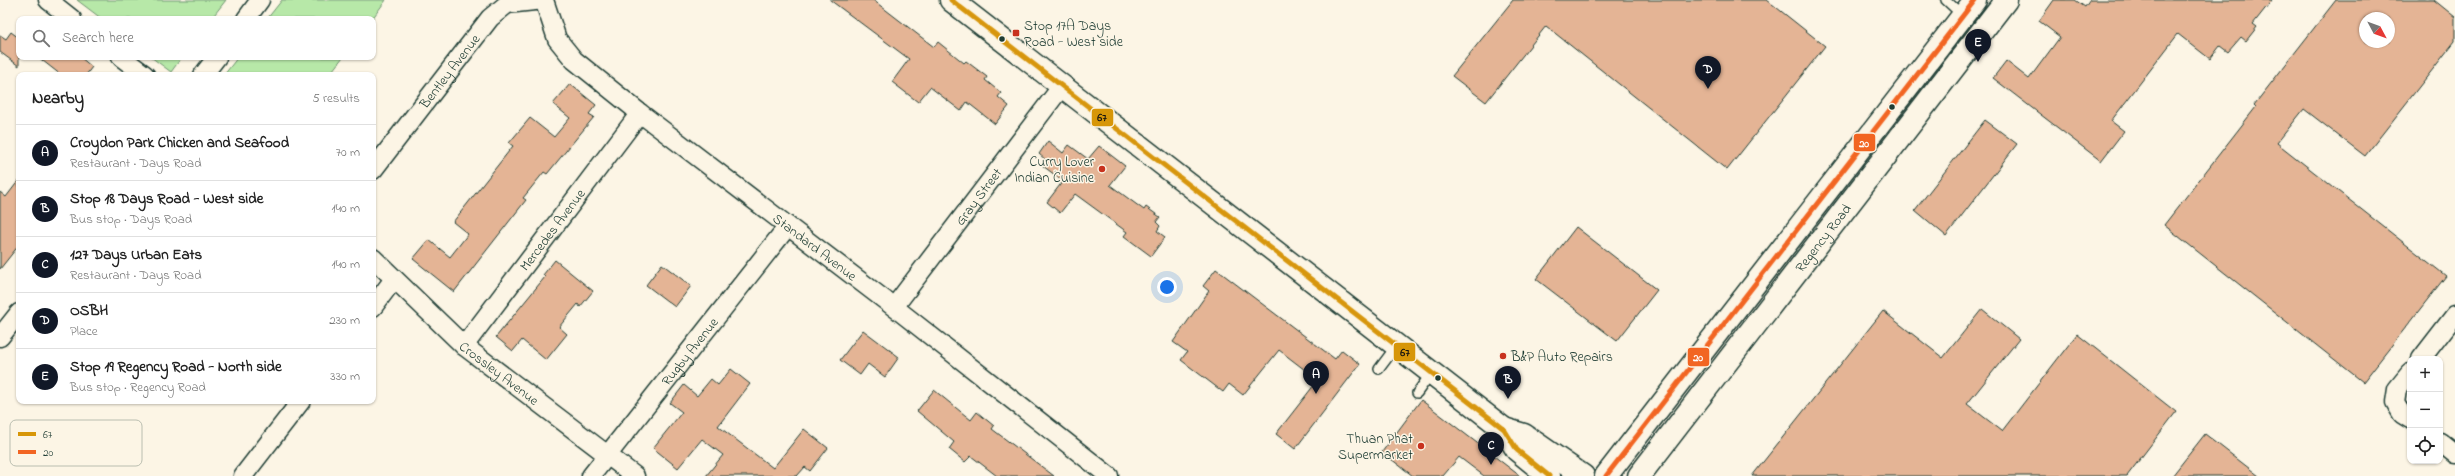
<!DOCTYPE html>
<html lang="en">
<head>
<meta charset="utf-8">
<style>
	body { margin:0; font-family:"Indie Flower",sans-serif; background:#f2f2f2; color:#222 }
	.controls { position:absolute; right:12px; bottom:12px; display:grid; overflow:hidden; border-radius:8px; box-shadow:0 1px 3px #0004 }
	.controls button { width:36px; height:36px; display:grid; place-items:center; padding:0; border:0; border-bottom:1px solid #e0e0e0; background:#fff; color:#222; font:20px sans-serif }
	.compass { position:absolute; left:2359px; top:12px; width:36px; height:36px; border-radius:50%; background:#fff; box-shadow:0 1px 3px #0004; rotate:131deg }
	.you { position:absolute; left:1167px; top:287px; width:14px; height:14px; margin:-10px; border:3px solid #fff; border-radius:50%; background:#1a73e8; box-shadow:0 0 0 6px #1a73e833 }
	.badge { display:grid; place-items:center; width:26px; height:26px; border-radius:50%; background:#111827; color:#fff; font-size:13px; font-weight:700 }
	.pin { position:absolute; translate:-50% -33px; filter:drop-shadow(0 1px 2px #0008) }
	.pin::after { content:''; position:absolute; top:21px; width:14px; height:12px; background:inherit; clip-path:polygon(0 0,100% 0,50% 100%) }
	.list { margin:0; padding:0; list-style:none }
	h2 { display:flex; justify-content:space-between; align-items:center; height:52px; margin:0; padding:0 16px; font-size:17px }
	h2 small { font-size:13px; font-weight:400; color:#767676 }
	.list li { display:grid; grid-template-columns:26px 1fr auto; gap:12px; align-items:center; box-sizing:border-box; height:56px; padding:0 16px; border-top:1px solid #e0e0e0 }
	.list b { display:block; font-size:15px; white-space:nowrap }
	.list p { margin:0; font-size:13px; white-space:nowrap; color:#767676 }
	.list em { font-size:13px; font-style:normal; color:#767676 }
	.icon { flex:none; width:22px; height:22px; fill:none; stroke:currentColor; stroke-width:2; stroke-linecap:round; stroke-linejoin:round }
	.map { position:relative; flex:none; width:2455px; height:476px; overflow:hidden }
	.search { position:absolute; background:#fff; box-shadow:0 1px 3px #0004; left:16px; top:16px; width:360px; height:44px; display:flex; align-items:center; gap:10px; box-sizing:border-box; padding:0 14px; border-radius:8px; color:#767676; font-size:15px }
	.panel { position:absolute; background:#fff; box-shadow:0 1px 3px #0004; left:16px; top:72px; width:360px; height:332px; border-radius:8px }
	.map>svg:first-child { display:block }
</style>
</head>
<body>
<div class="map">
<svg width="2455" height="476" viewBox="0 0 2455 476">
	<rect width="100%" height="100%" fill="#fcf5e5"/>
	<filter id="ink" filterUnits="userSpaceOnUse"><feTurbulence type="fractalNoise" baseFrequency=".025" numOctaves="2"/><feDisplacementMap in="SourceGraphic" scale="8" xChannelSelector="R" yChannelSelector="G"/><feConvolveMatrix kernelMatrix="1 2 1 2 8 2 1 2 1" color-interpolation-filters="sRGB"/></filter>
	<g filter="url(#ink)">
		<!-- green -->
		<path fill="#b7e8a8" stroke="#6b926e" d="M77,0H226L211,19H102Z
			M282,0H386L372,19H267Z
			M151,57H182L171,72Z
			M238,57H343L329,75H224Z"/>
		<!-- building -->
		<path fill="#e4b495" stroke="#1f3d34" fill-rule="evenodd" d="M830,0H873L934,47L938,42L964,63L966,61L987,77L985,80L1001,93L998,97L1009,106L995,124L967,102L961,111L930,87L918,102L892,82L909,59Z
			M1513,0H1767L1825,46L1727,170L1546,26L1486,102L1452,76Z
			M2054,0H2075L2085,7L2090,0H2272L2253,24L2257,27L2246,41L2241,37L2228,52L2220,46L2210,59L2178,34L2111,121L2124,131L2101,161L1993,78L2006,61L2029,79L2060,37L2039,21Z
			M2336,0H2434L2455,17V41L2365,156L2304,109L2277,143L2446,276L2363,382L2164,225L2256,107L2254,105ZM2365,18H2389V42H2365Z
			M11,32L19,38V66L0,52V35L6,39Z
			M38,57H80L92,67L86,75H61Z
			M570,84L596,105L589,114L594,117L547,174L544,172L523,198L526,200L454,292L413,259L429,240L450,257L468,234L453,222L513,146L509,143L530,118L554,137L570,118L553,104Z
			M1985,120L2017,144L1946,236L1915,210Z
			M1048,141L1063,153L1069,145L1088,159L1099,146L1125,166L1110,185L1144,210L1146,207L1160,217L1156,222L1160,226L1157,231L1165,237L1151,256L1124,236L1127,232L1075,194L1060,213L1047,202L1063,181L1043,166L1047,161L1039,154Z
			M19,180V245L0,269V192L6,197Z
			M1576,227L1657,290L1617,341L1536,279Z
			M555,260L593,291L580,307L578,304L559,327L567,334L546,360L522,340L513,351L496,337L545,277L543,275Z
			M662,264L691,286L675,307L646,285Z
			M1216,269L1335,359L1342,350L1360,364L1295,449L1276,434L1318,380L1279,350L1243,395L1229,384L1223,392L1181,360L1187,352L1173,342L1209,291L1203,286Z
			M1982,309L2019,339L1967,404L2002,431L2077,334L2176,412L2127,476H1752L1883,311L1943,358Z
			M863,330L899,357L885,377L868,364L860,375L840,360Z
			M731,369L750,384L718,426L773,468L804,429L828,448L810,471L805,467L797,476H706L723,455L702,439L678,468L653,448L682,412L670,403L684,385L697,396L711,379L718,385Z
			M934,390L971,420L977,412L994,426L992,429L1054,476H997L971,456L965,462L949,449L954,442L917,411Z
			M1421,400L1520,476H1484L1459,457L1443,476H1413L1382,452Z
			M2205,434L2259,476H2172Z"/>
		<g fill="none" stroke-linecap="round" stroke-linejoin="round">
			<!-- lane casing -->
			<g stroke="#1f3d34" stroke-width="12">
				<path id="lane" d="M1946,0L1963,16
					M1379,369L1397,345
					M1417,393L1432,372"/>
			</g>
			<!-- street casing -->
			<g stroke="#1f3d34" stroke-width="21">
				<g id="street">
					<path d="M48,0L72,19"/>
					<path id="s1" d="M544,0L557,39L574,60L640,113L894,307L1109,476"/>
					<path d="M246,19L260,0"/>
					<path d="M121,57L145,75"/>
					<path d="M203,75L217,57"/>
					<path id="s2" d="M373,170L490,18L507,4L544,0"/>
					<path id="s3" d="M373,258L464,346L635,476"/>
					<path d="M373,307L394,279"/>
					<path id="s4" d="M894,307L1062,86"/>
					<path d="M0,337L19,313"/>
					<path id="s5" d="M464,346L640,113"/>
					<path d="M2421,359L2455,315"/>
					<path d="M2410,373L2397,389L2395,402L2402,414L2410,419"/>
					<path d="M2440,442L2455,454"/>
					<path d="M243,476L301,401"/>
					<path id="s6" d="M591,476L788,226"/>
				</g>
			</g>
			<!-- secondary casing -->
			<g stroke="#1f3d34" stroke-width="25">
				<g id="secondary">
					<path d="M951,0L1504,429L1517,450L1549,476"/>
					<path d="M1504,429L1524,435L1583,476"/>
					<path d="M1606,476L1975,0"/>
					<path id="s7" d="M1639,476L2006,0"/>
				</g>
			</g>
			<!-- lane -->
			<use href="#lane" stroke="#fcf5e5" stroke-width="9"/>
			<!-- street -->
			<use href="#street" stroke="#fcf5e5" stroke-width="18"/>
			<!-- secondary -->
			<use href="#secondary" stroke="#fcf5e5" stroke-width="22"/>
			<!-- bus-1 casing -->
			<g stroke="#fcf5e5" stroke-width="8">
				<path id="bus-1" d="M951,0L1504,429L1517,450L1549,476"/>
			</g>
			<!-- bus-2 casing -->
			<g stroke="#fcf5e5" stroke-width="8">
				<path id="bus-2" d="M1606,476L1975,0"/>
			</g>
			<!-- bus-1 -->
			<use href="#bus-1" stroke="#d79608" stroke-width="5"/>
			<!-- bus-2 -->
			<use href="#bus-2" stroke="#f26522" stroke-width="5"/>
		</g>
	</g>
	<!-- markers -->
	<g fill="#c8321e" stroke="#fcf5e5" stroke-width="1.5">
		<rect x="1012" y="29" width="8" height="8" rx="2"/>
		<circle cx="1102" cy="169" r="4"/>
		<circle cx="1503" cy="356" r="4"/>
		<circle cx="1421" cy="446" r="4"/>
	</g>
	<g fill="#1f3d34" stroke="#fcf5e5" stroke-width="1.5">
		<circle cx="1002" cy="39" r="3.5"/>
		<circle cx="1892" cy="107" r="3.5"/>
		<circle cx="1438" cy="378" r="3.5"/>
	</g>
	<g text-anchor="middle" stroke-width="3" stroke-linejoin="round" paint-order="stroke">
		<!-- poi labels -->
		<g font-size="14" fill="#1f3d34" stroke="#fcf5e5" text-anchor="start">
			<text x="1024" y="30">Stop 17A Days<tspan x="1024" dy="16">Road - West side</tspan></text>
			<text x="1094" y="166" text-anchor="end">Curry Lover<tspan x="1094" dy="16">Indian Cuisine</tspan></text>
			<text x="1511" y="361">B&amp;P Auto Repairs</text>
			<text x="1413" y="443" text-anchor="end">Thuan Phat<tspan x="1413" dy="16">Supermarket</tspan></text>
		</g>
		<!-- street labels -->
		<g font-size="14" fill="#1f3d34" stroke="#fcf5e5">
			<text dy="5" stroke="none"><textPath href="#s2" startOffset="125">Bentley Avenue</textPath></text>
			<text dy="5" stroke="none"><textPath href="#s4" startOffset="139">Gray Street</textPath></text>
			<text dy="5" stroke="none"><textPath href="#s5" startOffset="146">Mercedes Avenue</textPath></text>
			<text dy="5" stroke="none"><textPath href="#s7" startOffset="301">Regency Road</textPath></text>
			<text dy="5" stroke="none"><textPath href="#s1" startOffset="373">Standard Avenue</textPath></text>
			<text dy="5" stroke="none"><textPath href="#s6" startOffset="159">Rugby Avenue</textPath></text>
			<text dy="5" stroke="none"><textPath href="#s3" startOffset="171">Crossley Avenue</textPath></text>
		</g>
	</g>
	<!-- legend -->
	<rect x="10" y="420" width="132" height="46" rx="6" fill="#fcf5e5" stroke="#babeb0" stroke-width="1"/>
	<rect x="18" y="432" width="18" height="4" fill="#d79608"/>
	<rect x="18" y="450" width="18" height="4" fill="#f26522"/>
	<g font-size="11" fill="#1f3d34">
		<text x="43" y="438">67</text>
		<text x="43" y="456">20</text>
	</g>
	<g stroke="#fcf5e5" stroke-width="1.5">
		<rect x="1091" y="108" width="23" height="19" rx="4" fill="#d79608"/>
		<rect x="1853" y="133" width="23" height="19" rx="4" fill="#f26522"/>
		<rect x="1393" y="342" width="23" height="20" rx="4" fill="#d79608"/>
		<rect x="1687" y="347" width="23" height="20" rx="4" fill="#f26522"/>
	</g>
	<g font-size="11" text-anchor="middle" font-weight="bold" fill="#fff">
		<text x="1864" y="147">20</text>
		<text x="1698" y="361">20</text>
	</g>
	<g font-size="11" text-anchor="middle" font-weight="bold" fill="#111">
		<text x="1102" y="121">67</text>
		<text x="1405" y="356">67</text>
	</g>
</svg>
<div class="controls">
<button>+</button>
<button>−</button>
<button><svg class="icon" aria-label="locate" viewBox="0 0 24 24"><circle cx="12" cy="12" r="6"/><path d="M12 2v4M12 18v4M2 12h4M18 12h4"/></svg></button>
</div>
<svg class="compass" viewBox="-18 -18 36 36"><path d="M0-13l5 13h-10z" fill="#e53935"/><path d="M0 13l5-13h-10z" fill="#767676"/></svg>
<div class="you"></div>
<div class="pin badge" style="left:1316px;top:394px">A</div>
<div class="pin badge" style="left:1508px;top:399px">B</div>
<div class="pin badge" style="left:1491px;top:465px">C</div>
<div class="pin badge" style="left:1708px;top:89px">D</div>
<div class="pin badge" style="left:1978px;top:62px">E</div>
<div class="search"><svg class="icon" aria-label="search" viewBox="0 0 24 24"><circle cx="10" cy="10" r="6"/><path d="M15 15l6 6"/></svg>Search here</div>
<section class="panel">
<h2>Nearby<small>5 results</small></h2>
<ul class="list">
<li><span class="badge">A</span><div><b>Croydon Park Chicken and Seafood</b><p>Restaurant · Days Road</p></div><em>70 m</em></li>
<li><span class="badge">B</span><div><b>Stop 18 Days Road - West side</b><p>Bus stop · Days Road</p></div><em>140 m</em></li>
<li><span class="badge">C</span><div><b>127 Days Urban Eats</b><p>Restaurant · Days Road</p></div><em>140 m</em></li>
<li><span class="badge">D</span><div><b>OSBH</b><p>Place</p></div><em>230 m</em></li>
<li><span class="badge">E</span><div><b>Stop 19 Regency Road - North side</b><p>Bus stop · Regency Road</p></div><em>330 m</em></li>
</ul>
</section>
</div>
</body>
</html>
